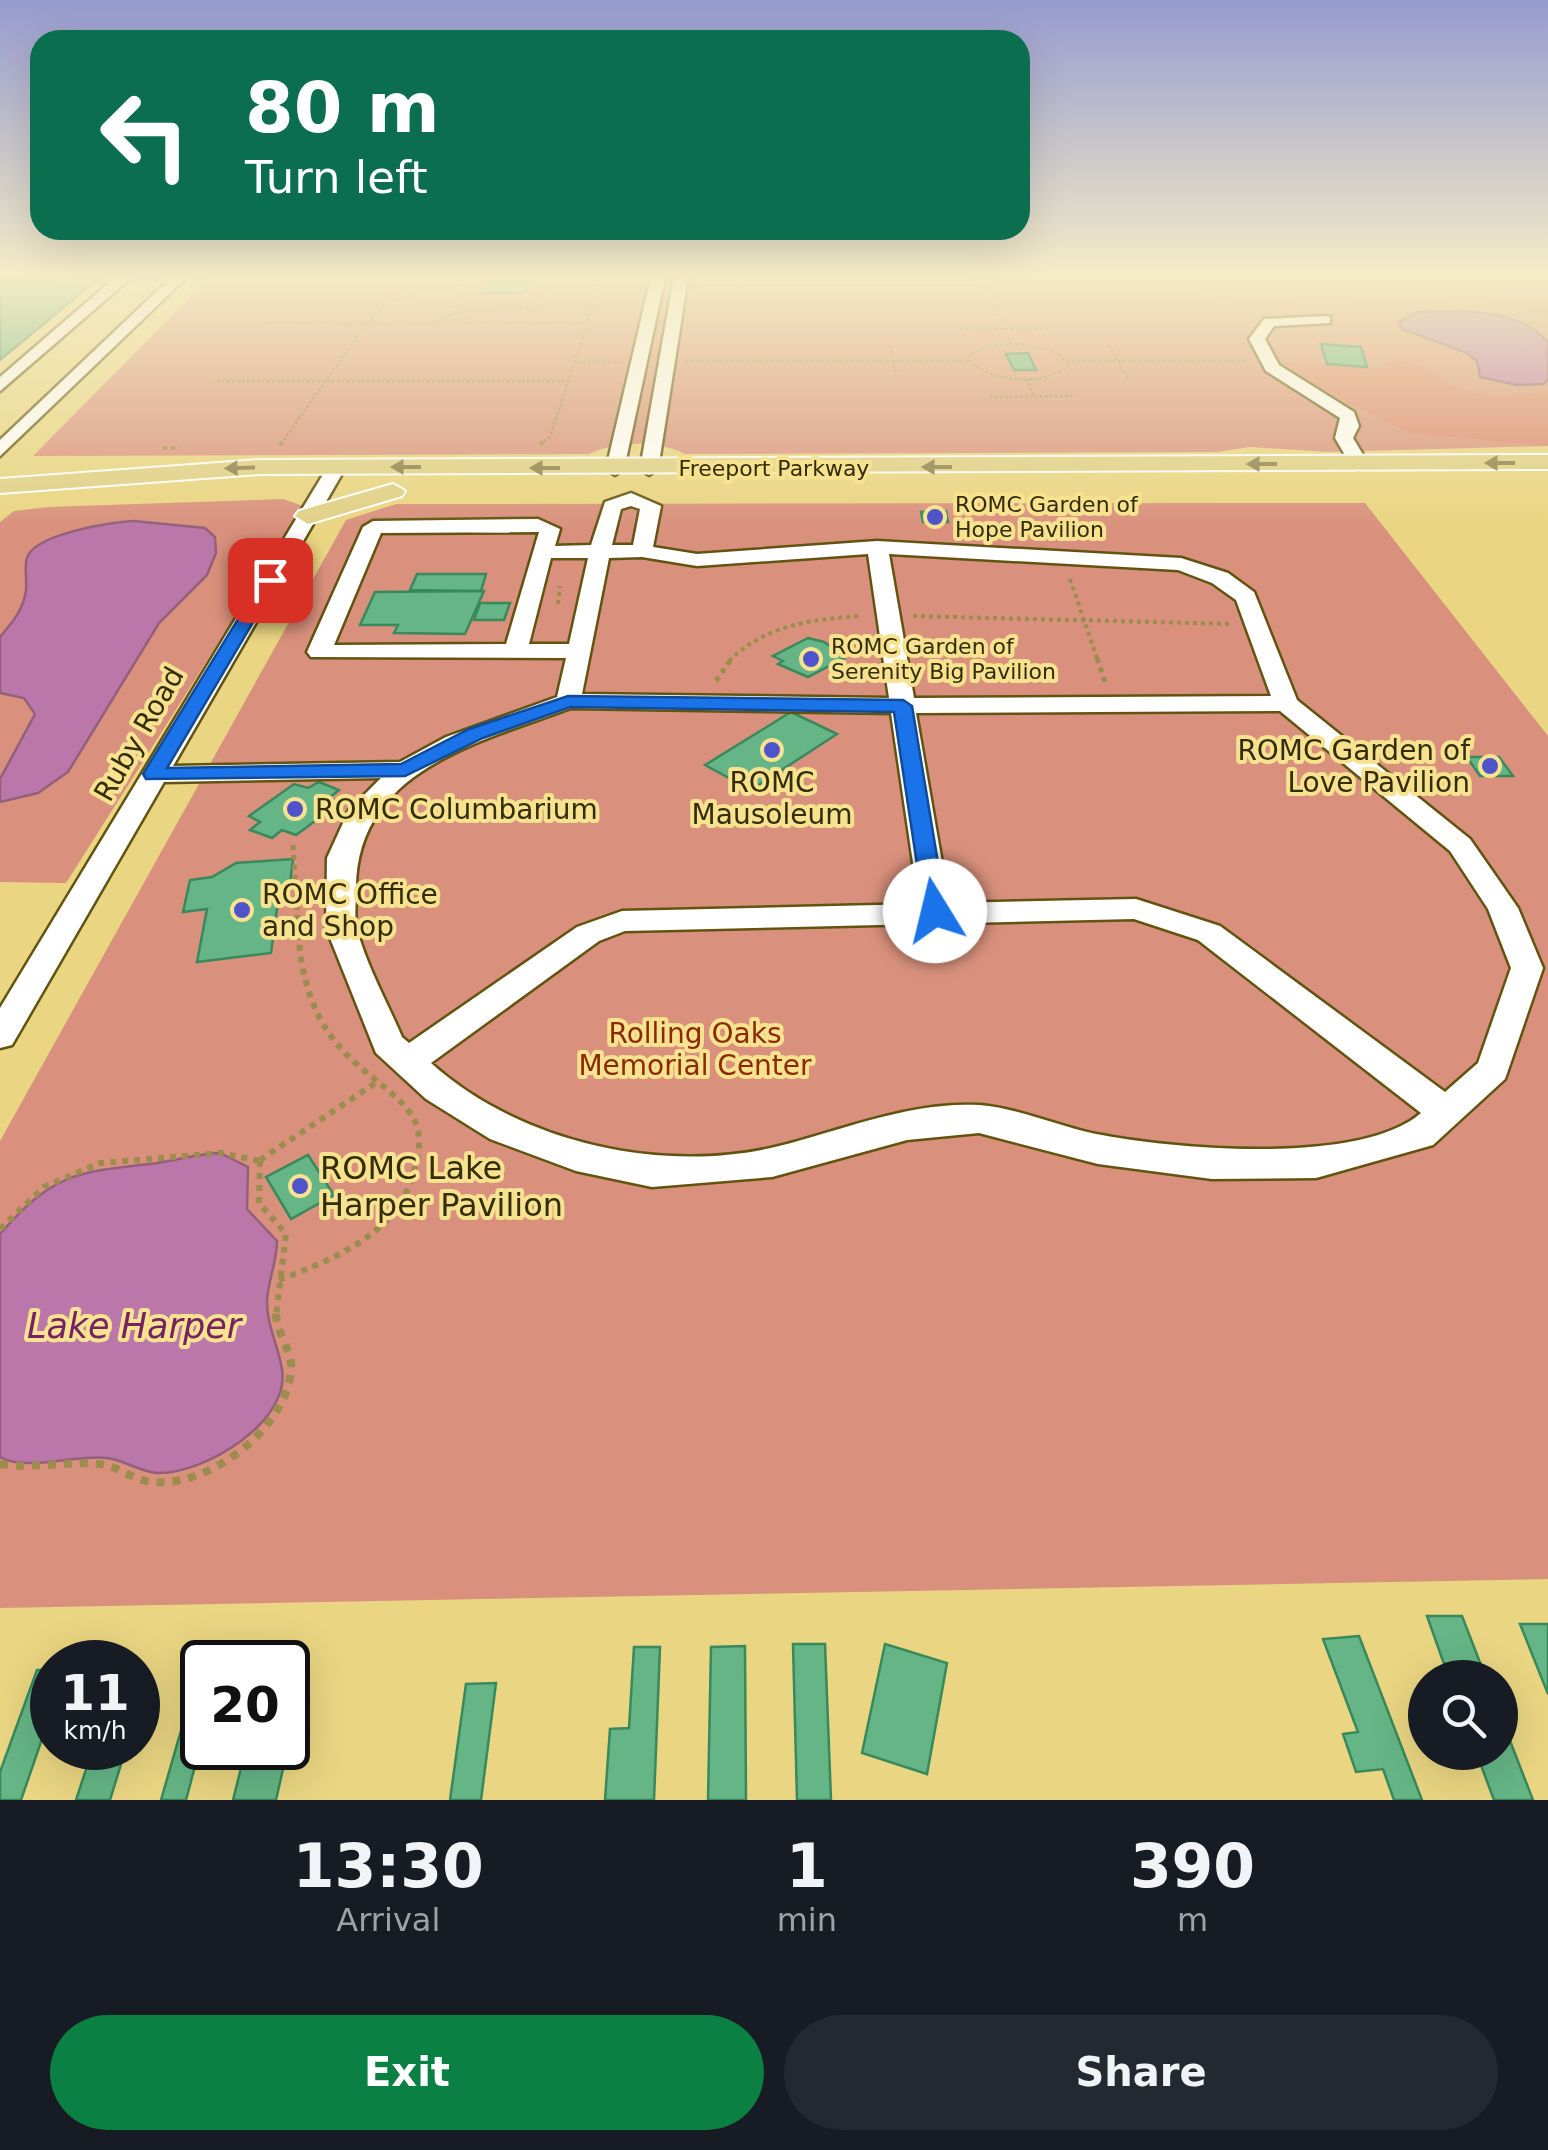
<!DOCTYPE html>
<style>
body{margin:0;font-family:"DejaVu Sans",sans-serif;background:#242831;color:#f1f3f6;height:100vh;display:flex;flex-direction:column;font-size:38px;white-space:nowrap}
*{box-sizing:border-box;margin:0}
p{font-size:32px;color:#9ea1a6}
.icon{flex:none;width:55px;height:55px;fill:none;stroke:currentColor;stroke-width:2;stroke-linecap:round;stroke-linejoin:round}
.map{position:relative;height:1800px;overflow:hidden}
.panel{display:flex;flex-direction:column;background:#171b24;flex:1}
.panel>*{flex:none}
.banner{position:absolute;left:30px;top:30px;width:1000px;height:210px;border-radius:30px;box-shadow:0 10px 40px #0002;background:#0b6e4f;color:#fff;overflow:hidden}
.tools{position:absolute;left:1408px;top:1660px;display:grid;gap:20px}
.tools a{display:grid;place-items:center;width:110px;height:110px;border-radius:50%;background:#171b24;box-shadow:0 10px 40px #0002;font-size:50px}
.speed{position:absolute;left:30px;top:1640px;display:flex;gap:20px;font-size:50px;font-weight:700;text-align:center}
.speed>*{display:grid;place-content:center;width:130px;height:130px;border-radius:50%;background:#171b24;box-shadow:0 10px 40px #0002;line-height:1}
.speed small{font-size:25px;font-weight:400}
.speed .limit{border:5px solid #111;border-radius:15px;background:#fff;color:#111}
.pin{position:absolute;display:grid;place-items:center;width:85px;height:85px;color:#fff;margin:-42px;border-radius:20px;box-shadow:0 5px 15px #0006}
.me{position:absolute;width:110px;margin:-55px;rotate:351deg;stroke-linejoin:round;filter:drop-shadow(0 0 8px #0008)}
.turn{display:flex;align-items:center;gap:35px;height:210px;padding:0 50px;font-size:45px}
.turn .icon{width:130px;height:130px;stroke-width:2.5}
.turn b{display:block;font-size:70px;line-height:85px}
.eta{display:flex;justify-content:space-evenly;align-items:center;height:170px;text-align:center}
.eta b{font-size:60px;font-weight:800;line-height:70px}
.primary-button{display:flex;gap:20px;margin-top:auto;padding:20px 50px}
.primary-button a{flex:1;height:115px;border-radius:60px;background:#0b8043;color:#fff;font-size:40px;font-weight:800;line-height:115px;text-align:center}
.primary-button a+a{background:#242831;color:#f1f3f6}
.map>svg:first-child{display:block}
.green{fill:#d9917d}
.forest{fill:#db866f}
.water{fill:#bb76aa;stroke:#93607a;stroke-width:2.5}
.building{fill:#65b586;stroke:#38895c;stroke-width:2.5}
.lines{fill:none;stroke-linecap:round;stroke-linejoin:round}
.minor-casing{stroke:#625410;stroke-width:5}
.major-casing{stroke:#fff;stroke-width:4}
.path-far4{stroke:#9c8d4e;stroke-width:2.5;stroke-dasharray:2.5 2.5;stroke-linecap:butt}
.path-far3{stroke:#9c8d4e;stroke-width:4;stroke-dasharray:4 4;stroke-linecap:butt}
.path-far2{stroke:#9c8d4e;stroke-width:5;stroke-dasharray:5 5;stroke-linecap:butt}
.path-far1{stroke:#9c8d4e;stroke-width:6;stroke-dasharray:6 6;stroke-linecap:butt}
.path{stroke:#9c8d4e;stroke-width:8;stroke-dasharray:8 8;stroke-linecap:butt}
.minor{fill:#fff;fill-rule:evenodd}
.major{fill:#e0d086;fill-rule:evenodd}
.oneway{fill:#8a7e48}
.route{fill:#1a73e8;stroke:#114b97;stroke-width:2.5}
.poi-dot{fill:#5054cb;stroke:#f6e28f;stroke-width:4}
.labels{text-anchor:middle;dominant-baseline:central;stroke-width:8;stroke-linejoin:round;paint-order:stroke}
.far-street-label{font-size:22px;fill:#352d09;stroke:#f6e28f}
.far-poi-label{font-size:22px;fill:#352d09;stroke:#f6e28f;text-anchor:start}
.street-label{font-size:28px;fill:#352d09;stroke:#f6e28f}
.poi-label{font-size:28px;fill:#352d09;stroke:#f6e28f;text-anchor:start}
.park-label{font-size:28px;fill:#8c2908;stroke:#f6e28f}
.near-poi-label{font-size:32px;fill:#352d09;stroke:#f6e28f;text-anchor:start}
.near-water-label{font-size:35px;font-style:italic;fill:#752265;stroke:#f6e28f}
</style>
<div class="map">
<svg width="1548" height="1800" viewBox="0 0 1548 1800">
<rect width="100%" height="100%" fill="#e9d582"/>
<g class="green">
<path d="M210,277H1548V446L1328,452L1250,447L1217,452L685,454C656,440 618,441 589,454L33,456Z"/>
<path d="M283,499L303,506L300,514L66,883L0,882V522L14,511L49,507Z"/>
<path d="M1365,503L1548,736V1579L0,1608V1141L346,520L396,504Z"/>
</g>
<g class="forest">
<path d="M1184,277H1548V316C1482,293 1410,293 1340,297C1277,301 1240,314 1181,283Z"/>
<path d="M1405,361C1428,365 1441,381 1461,389C1487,400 1521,395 1548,392V446L1410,433L1312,386L1286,368L1287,362L1380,368L1384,363Z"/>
</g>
<g class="water">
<path d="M1436,311C1475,311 1520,311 1548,342V380L1543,384L1517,385L1480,377L1477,361L1467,353L1402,329L1399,322L1418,312Z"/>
<path d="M134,521L205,528L215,537L216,553L207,575L159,623L68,772L38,793L0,802V779L35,714L24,698L0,693V637C12,623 24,609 26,590C27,580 24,567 27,558C34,534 111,522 134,521Z"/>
<path d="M220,1153L248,1167L247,1209L277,1241C277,1262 268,1280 267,1302C267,1326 278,1345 282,1369C291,1422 204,1474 158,1473C140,1472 124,1460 107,1458C75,1454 28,1472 0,1457V1234C52,1174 76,1172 150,1164C174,1161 196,1154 220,1153Z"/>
</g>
<g class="building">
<path d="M0,277H100L0,360Z"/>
<path d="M489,282H530L525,293L482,294Z"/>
<path d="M1321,344L1361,347L1367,367L1327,364Z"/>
<path d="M1028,353L1036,370H1014L1006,354Z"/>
<path d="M946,511L948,522H923L921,512Z"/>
<path d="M417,574H486L481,591L410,590Z"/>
<path d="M484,591L465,634L394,633L398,625H360L375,592Z"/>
<path d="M480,603H510L504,620H474Z"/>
<path d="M808,638L824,642L846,657L808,677L778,664L783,661L773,656Z"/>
<path d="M791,712L837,734L751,790L705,765Z"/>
<path d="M1467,757H1499L1513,776H1480Z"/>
<path d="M319,782L339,790L329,798L341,802L296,835L282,830L272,838L250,830L260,822L249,816L294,784L308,788Z"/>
<path d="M293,859L288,899L278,901L271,953L197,962L207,909L183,912L190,880L212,877L236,863Z"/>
<path d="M308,1155L334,1195L291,1219L266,1177Z"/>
<path d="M1427,1616H1462L1486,1678H1449Z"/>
<path d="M1520,1624H1548V1694Z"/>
<path d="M1359,1636L1422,1800H1394L1383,1769L1356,1772L1343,1734L1358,1732L1323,1639Z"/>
<path d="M793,1644H825L831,1800H797Z"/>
<path d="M885,1644L947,1663L927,1774L862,1753Z"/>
<path d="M745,1646L746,1800H708L711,1647Z"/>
<path d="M634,1647H660L654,1800H605L610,1729L629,1728Z"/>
<path d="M288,1663H307L276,1800H233L246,1748H288Z"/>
<path d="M37,1670H52V1710L21,1800H0V1772Z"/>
<path d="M496,1683L481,1800H450L466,1684Z"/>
<path d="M193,1689H202V1740L186,1800H161Z"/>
<path d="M1500,1715L1533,1800H1494L1476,1752H1500Z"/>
<path d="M93,1748H126L110,1800H76Z"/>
</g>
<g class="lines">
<g class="minor-casing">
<g id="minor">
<path d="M116,277H132L0,391V377Z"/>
<path d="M172,277H187L0,456V440Z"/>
<path d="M651,277H665L624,469L615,475L606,469Z"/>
<path d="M674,277H688L658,469L649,475L640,469Z"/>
<path d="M1325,316L1330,317V323L1274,326L1265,339L1279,365L1354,412L1359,426L1353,438L1368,463L1359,469L1352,467L1335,438L1340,418L1266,371L1249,339L1264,319Z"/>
<path d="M330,463L346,467L173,766L400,762L446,737L557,697L566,658L311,657L307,652L363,527L373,521L538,519L560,529L555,546L591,545L605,502L631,493L661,506L653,547L697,554L877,541L1181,558L1228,573L1254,592L1297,700L1470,839L1518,908L1543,968L1505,1079L1433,1145L1316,1178L1212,1179L1098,1164L979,1133L907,1140L772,1177L652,1187L576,1171L490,1139L426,1099L376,1053L326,928L327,858L349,810L381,778L164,782L12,1045L0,1048V1008ZM631,506L640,509L633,545H612L621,509ZM539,532L506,644L334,645L381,533ZM868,554L889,698L582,694L609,558L642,557L697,566ZM889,554L1178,570L1212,583L1236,600L1271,696L914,698ZM551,558H588L569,644H529ZM571,708L891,713L919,904L622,911L577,927L409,1043L402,1037C387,1002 367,966 357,930C354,919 356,904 356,892C354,771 477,743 571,708ZM1280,711L1450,851L1488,909L1511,968L1478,1063L1445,1092L1220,926L1136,899L949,903L916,713ZM1134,919L1198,940L1421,1113C1360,1166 1173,1149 1096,1134C1058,1126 1018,1108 979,1105C912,1101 842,1130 779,1146C663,1175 520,1143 431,1063L599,941L625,931Z"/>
</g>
</g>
<g class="major-casing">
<g id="major">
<path d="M1548,455V469L261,474L0,493V479L261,460Z"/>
<path d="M393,484L405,491L402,496L308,524L295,516L299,511Z"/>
</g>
</g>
<g class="path-far4">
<path d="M303,277H331"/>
<path d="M983,277L1011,343"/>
<path d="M1161,277H1171"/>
<path d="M456,282L469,277"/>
<path d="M699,286H986"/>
<path d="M403,295L416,277"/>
<path d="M451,315L488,308H536L541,306L538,299L560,285"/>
<path d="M436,321L455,313L458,301L448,292"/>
<path d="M269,323L366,324L389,301L460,286L438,277"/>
<path d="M960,329H1047"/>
<path d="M1016,344L1054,350L1069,365C1040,387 999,383 970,362V355L987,346Z"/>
<path d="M890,345L897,380"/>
<path d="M1109,345L1129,380"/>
<path d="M686,361H969"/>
<path d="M1068,361H1247"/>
<path d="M573,362H620"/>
<path d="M1027,379L1034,397"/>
<path d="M212,381H567"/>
<path d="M990,397L1073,396"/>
<path d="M281,444L366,324L584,323"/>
<path d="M540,444L550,437L602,277"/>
</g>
<g class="path-far3">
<path d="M540,444L544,442"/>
<path d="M280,445L282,442"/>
<path d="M163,448H180"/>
<path d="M1070,579L1098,661"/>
<path d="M558,604L560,586"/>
<path d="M913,616L1232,624"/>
<path d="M729,661C765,625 813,619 862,616"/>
</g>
<g class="path-far2">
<path d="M1097,658L1105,682"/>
<path d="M716,681L732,658"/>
<path d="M293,845L299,944"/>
</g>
<g class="path-far1">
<path d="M260,1160L380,1080"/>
<path d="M260,1161L259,1203L286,1234L276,1316"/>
<path d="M0,1229L44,1187L100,1163L220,1153L260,1161"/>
<path d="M279,1280C336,1258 399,1234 415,1168C420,1151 422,1131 412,1116C401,1099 383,1086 367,1073C322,1037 305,999 299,942"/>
</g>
<path class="path" d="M0,1464C34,1469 67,1461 100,1464C118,1466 133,1480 151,1482C209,1488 284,1430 291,1372C294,1352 276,1334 276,1313"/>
<use href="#minor" class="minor"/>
<use href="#major" class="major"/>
</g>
<defs><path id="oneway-solid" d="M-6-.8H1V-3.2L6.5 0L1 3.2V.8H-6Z" transform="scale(2.5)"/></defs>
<g class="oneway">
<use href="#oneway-solid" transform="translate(1500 463) rotate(180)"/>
<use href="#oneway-solid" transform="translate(1262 464) rotate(180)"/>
<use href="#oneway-solid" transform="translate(406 467) rotate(-180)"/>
<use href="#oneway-solid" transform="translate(937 467) rotate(180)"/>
<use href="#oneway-solid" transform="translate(240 468) rotate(178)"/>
<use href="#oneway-solid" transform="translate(545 468) rotate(-180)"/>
</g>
<linearGradient id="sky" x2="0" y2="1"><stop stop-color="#969bcf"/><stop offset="0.52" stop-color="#f5ecc7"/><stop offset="1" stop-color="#f5ecc7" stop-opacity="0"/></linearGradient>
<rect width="1548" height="529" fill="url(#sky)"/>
<path class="route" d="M270,575L278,580L167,768L401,764L469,729L568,696L903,700L912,706L946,911L935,919L924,911L894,712L570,707L483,738L405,776L146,779L143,774L262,580Z"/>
<g class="poi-dot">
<circle cx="935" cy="517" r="10"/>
<circle cx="811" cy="659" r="10"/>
<circle cx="772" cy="750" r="10"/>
<circle cx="1490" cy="766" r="10"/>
<circle cx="295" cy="809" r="10"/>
<circle cx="242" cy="910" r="10"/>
<circle cx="300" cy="1186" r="10"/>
</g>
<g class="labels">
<g class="far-street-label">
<text x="774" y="468">Freeport Parkway</text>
</g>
<g class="far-poi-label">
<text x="955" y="504">ROMC Garden of<tspan x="955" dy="25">Hope Pavilion</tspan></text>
<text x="831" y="646">ROMC Garden of<tspan x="831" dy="25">Serenity Big Pavilion</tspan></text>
</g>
<g class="street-label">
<text transform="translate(139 734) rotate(-60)">Ruby Road</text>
</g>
<g class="poi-label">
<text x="1470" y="750" text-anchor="end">ROMC Garden of<tspan x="1470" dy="32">Love Pavilion</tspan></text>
<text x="772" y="782" text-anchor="middle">ROMC<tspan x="772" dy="32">Mausoleum</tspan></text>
<text x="315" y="809">ROMC Columbarium</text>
<text x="262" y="894">ROMC Office<tspan x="262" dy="32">and Shop</tspan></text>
</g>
<g class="park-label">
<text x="695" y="1033">Rolling Oaks<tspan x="695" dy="32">Memorial Center</tspan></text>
</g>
<g class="near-poi-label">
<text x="320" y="1168">ROMC Lake<tspan x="320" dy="37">Harper Pavilion</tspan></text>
</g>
<g class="near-water-label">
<text x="134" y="1326">Lake Harper</text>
</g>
</g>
</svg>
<div class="tools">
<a><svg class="icon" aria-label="search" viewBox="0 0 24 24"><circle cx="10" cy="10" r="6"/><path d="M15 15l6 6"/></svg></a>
</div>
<div class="speed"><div>11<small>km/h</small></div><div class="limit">20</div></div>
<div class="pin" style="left:270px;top:580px;background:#d93025"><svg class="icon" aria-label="arrive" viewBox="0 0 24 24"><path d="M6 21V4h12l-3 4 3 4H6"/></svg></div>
<svg class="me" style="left:935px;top:911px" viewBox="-20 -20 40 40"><circle r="19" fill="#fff"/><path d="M0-13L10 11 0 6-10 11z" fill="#1a73e8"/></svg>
<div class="banner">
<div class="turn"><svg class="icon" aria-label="left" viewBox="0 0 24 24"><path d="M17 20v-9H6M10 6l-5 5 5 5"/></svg><div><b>80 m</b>Turn left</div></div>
</div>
</div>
<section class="panel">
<div class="eta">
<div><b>13:30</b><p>Arrival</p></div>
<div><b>1</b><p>min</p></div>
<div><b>390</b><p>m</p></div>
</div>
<div class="primary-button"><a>Exit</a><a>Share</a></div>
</section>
